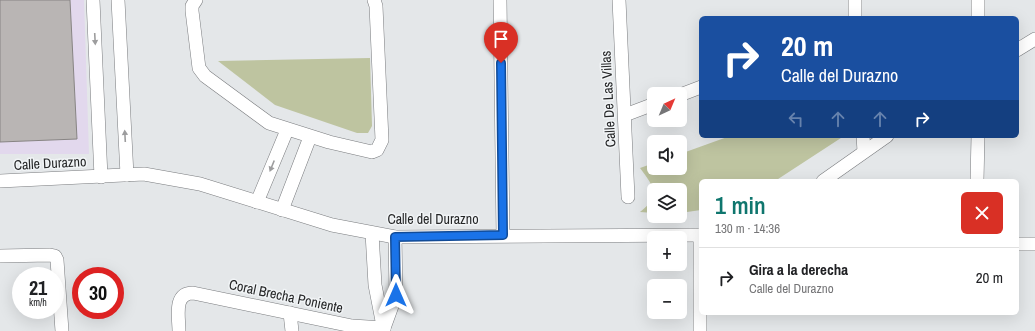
<!DOCTYPE html>
<html lang="es">
<meta charset="utf-8">
<style>
body{margin:0;font-family:"Archivo Narrow",sans-serif;background:#f6f6f6;color:#202124;height:100vh;display:flex;flex-direction:column;font-size:15px;white-space:nowrap}
*{box-sizing:border-box;margin:0}
p{font-size:13px;color:#757577}
.icon{flex:none;width:22px;height:22px;fill:none;stroke:currentColor;stroke-width:2;stroke-linecap:round;stroke-linejoin:round}
.map{position:relative;flex:1;overflow:hidden}
.drawer{position:absolute;left:699px;top:179px;width:320px;height:136px;display:flex;flex-direction:column;background:#fff;border-radius:6px;box-shadow:0 4px 16px #0002}
.drawer>*{flex:none}
.banner{position:absolute;left:699px;top:16px;width:320px;height:122px;border-radius:6px;box-shadow:0 4px 16px #0002;background:#1a4fa0;color:#fff;overflow:hidden}
.needle{width:26px;rotate:44deg}
.tools{position:absolute;left:647px;top:87px;display:grid;gap:8px}
.tools a{display:grid;place-items:center;width:40px;height:40px;border-radius:6px;background:#fff;box-shadow:0 4px 16px #0002;font-size:20px}
.speed{position:absolute;left:12px;top:267px;display:flex;gap:8px;font-size:20px;font-weight:700;text-align:center}
.speed>*{display:grid;place-content:center;width:52px;height:52px;border-radius:50%;background:#fff;box-shadow:0 4px 16px #0002;line-height:1}
.speed small{font-size:10px;font-weight:400}
.speed .limit{border:6px solid #d22;background:#fff;color:#111}
.pin{position:absolute;display:grid;place-items:center;width:34px;height:34px;color:#fff;margin:-41px -17px;border-radius:50% 50% 50% 0;rotate:-45deg;box-shadow:0 0 4px #0007}
.pin .icon{rotate:45deg}
.me{position:absolute;width:44px;margin:-22px;rotate:0deg;stroke-linejoin:round;filter:drop-shadow(0 0 3px #0008)}
.turn{display:flex;align-items:center;gap:14px;height:84px;padding:0 16px;font-size:18px}
.turn .icon{width:52px;height:52px;stroke-width:2.5}
.turn b{display:block;font-size:28px;line-height:34px}
.lanes{display:flex;align-items:center;height:38px;padding:0 16px;background:#0003;justify-content:center;gap:20px;direction:ltr}
.lanes .off{opacity:.35}
.round{display:grid;place-items:center;flex:none;width:42px;height:42px;border-radius:6px;background:#f6f6f6}
.headline{display:flex;align-items:center;justify-content:space-between;height:68px;padding:0 16px}
h1{font-size:24px;font-weight:600;line-height:30px;color:#0f766e}
ul{padding:0;list-style:none}
li{display:flex;align-items:center;gap:12px;height:60px;padding:0 16px;border-top:1px solid #e0e0e0}
li div{flex:1}
li b{display:block;font-size:15px}
li em{font-style:normal}
.map>svg:first-child{display:block}
.commercial{fill:#e2d8ed}
.green{fill:#bec4a0}
.building{fill:#b9b5b4;stroke:#878483}
.lines{fill:none;stroke-linecap:round;stroke-linejoin:round}
.street-casing{stroke:#7a7c7f;stroke-width:14}
.street{stroke:#fff;stroke-width:13}
.oneway{fill:#9d9d9e}
.route-casing{stroke:#114b97;stroke-width:10}
.route{stroke:#1a73e8;stroke-width:7}
.labels{text-anchor:middle;dominant-baseline:central;stroke-width:3;stroke-linejoin:round;paint-order:stroke}
.street-label{font-size:14px;fill:#252627;stroke:#f1f4f6}
</style>
<div class="map">
<svg width="1035" height="331" viewBox="0 0 1035 331">
<rect width="100%" height="100%" fill="#e4e7e9"/>
<path class="commercial" d="M0,0H84L89,154H0Z"/>
<g class="green">
<path d="M370,58L372,126L368,133H357L275,105L218,61Z"/>
<path d="M730,136H844L775,181H701V210L680,213V190H654V213L640,212C661,195 654,187 640,168L654,163V168H680V154Z"/>
</g>
<path class="building" d="M0,0H70L77,139L0,142Z"/>
<g class="lines">
<g class="street-casing">
<g id="street">
<path d="M93,0L101,177"/>
<path d="M118,0L127,175"/>
<path d="M196,0L192,6V11L199,68L205,76L269,123L329,142L372,152L377,150L382,140L376,6L374,0"/>
<path d="M500,0L503,235"/>
<path d="M619,0L628,197"/>
<path d="M855,0V18"/>
<path d="M978,0V18"/>
<path d="M1017,50L1035,39"/>
<path d="M680,95L701,87"/>
<path d="M625,115L654,104"/>
<path d="M863,136L864,151"/>
<path d="M0,181L144,174L200,184L332,225L395,237L701,235"/>
<path d="M823,181L887,136"/>
<path d="M977,181L978,136"/>
<path d="M257,202L287,130"/>
<path d="M282,210L310,137"/>
<path d="M372,233L375,285L384,331"/>
<path d="M1017,244H1035"/>
<path d="M0,256L50,255L55,256L57,260L62,331"/>
<path d="M290,313L292,331"/>
<path d="M384,328L396,295L395,237"/>
<path d="M179,331C179,317 173,293 193,293L352,326L384,328"/>
<path d="M700,331V235"/>
</g>
</g>
<use href="#street" class="street"/>
</g>
<defs><path id="oneway-solid" d="M-6-.8H1V-3.2L6.5 0L1 3.2V.8H-6Z"/></defs>
<g class="oneway">
<use href="#oneway-solid" transform="translate(95 39) rotate(87)"/>
<use href="#oneway-solid" transform="translate(125 136) rotate(-93)"/>
<use href="#oneway-solid" transform="translate(272 166) rotate(112)"/>
</g>
<g class="lines">
<g class="route-casing">
<path id="route" d="M396,295L395,237L503,235L501,63"/>
</g>
<use href="#route" class="route"/>
</g>
<g class="labels">
<g class="street-label">
<text transform="translate(608 99) rotate(-93)">Calle De Las Villas</text>
<text transform="translate(50 163) rotate(-3)">Calle Durazno</text>
<text x="433" y="219">Calle del Durazno</text>
<text transform="translate(286 296) rotate(12)">Coral Brecha Poniente</text>
</g>
</g>
</svg>
<div class="tools">
<a><svg class="needle" viewBox="-14 -14 28 28"><path d="M0-13l5 13h-10z" fill="#e53935"/><path d="M0 13l5-13h-10z" fill="#757577"/></svg></a>
<a><svg class="icon" aria-label="sound" viewBox="0 0 24 24"><path d="M4 9h4l5-4v14l-5-4H4zM17 9q2 3 0 6"/></svg></a>
<a><svg class="icon" aria-label="layers" viewBox="0 0 24 24"><path d="M12 4l9 5-9 5-9-5zM3 14l9 5 9-5"/></svg></a>
<a>+</a>
<a>−</a>
</div>
<div class="speed"><div>21<small>km/h</small></div><div class="limit">30</div></div>
<div class="pin" style="left:501px;top:63px;background:#d93025"><svg class="icon" aria-label="arrive" viewBox="0 0 24 24"><path d="M6 21V4h12l-3 4 3 4H6"/></svg></div>
<svg class="me" style="left:396px;top:295px" viewBox="-20 -20 40 40"><path d="M0-17L14 15 0 8-14 15z" fill="#1a73e8" stroke="#fff" stroke-width="4"/></svg>
<div class="banner">
<div class="turn"><svg class="icon" aria-label="right" viewBox="0 0 24 24"><path d="M7 20v-9h11M14 6l5 5-5 5"/></svg><div><b>20 m</b>Calle del Durazno</div></div>
<div class="lanes"><svg class="icon off" aria-label="left" viewBox="0 0 24 24"><path d="M17 20v-9H6M10 6l-5 5 5 5"/></svg><svg class="icon off" aria-label="ahead" viewBox="0 0 24 24"><path d="M12 20V5M6 11l6-6 6 6"/></svg><svg class="icon off" aria-label="ahead" viewBox="0 0 24 24"><path d="M12 20V5M6 11l6-6 6 6"/></svg><svg class="icon" aria-label="right" viewBox="0 0 24 24"><path d="M7 20v-9h11M14 6l5 5-5 5"/></svg></div>
</div>
<section class="drawer">
<div class="headline"><div><h1>1 min</h1><p>130 m · 14:36</p></div><a class="round" style="background:#d93025;color:#fff"><svg class="icon" aria-label="close" viewBox="0 0 24 24"><path d="M6 6l12 12M18 6L6 18"/></svg></a></div>
<ul>
<li><svg class="icon" aria-label="right" viewBox="0 0 24 24"><path d="M7 20v-9h11M14 6l5 5-5 5"/></svg><div><b>Gira a la derecha</b><p>Calle del Durazno</p></div><em>20 m</em></li>
</ul>
</section>
</div>
